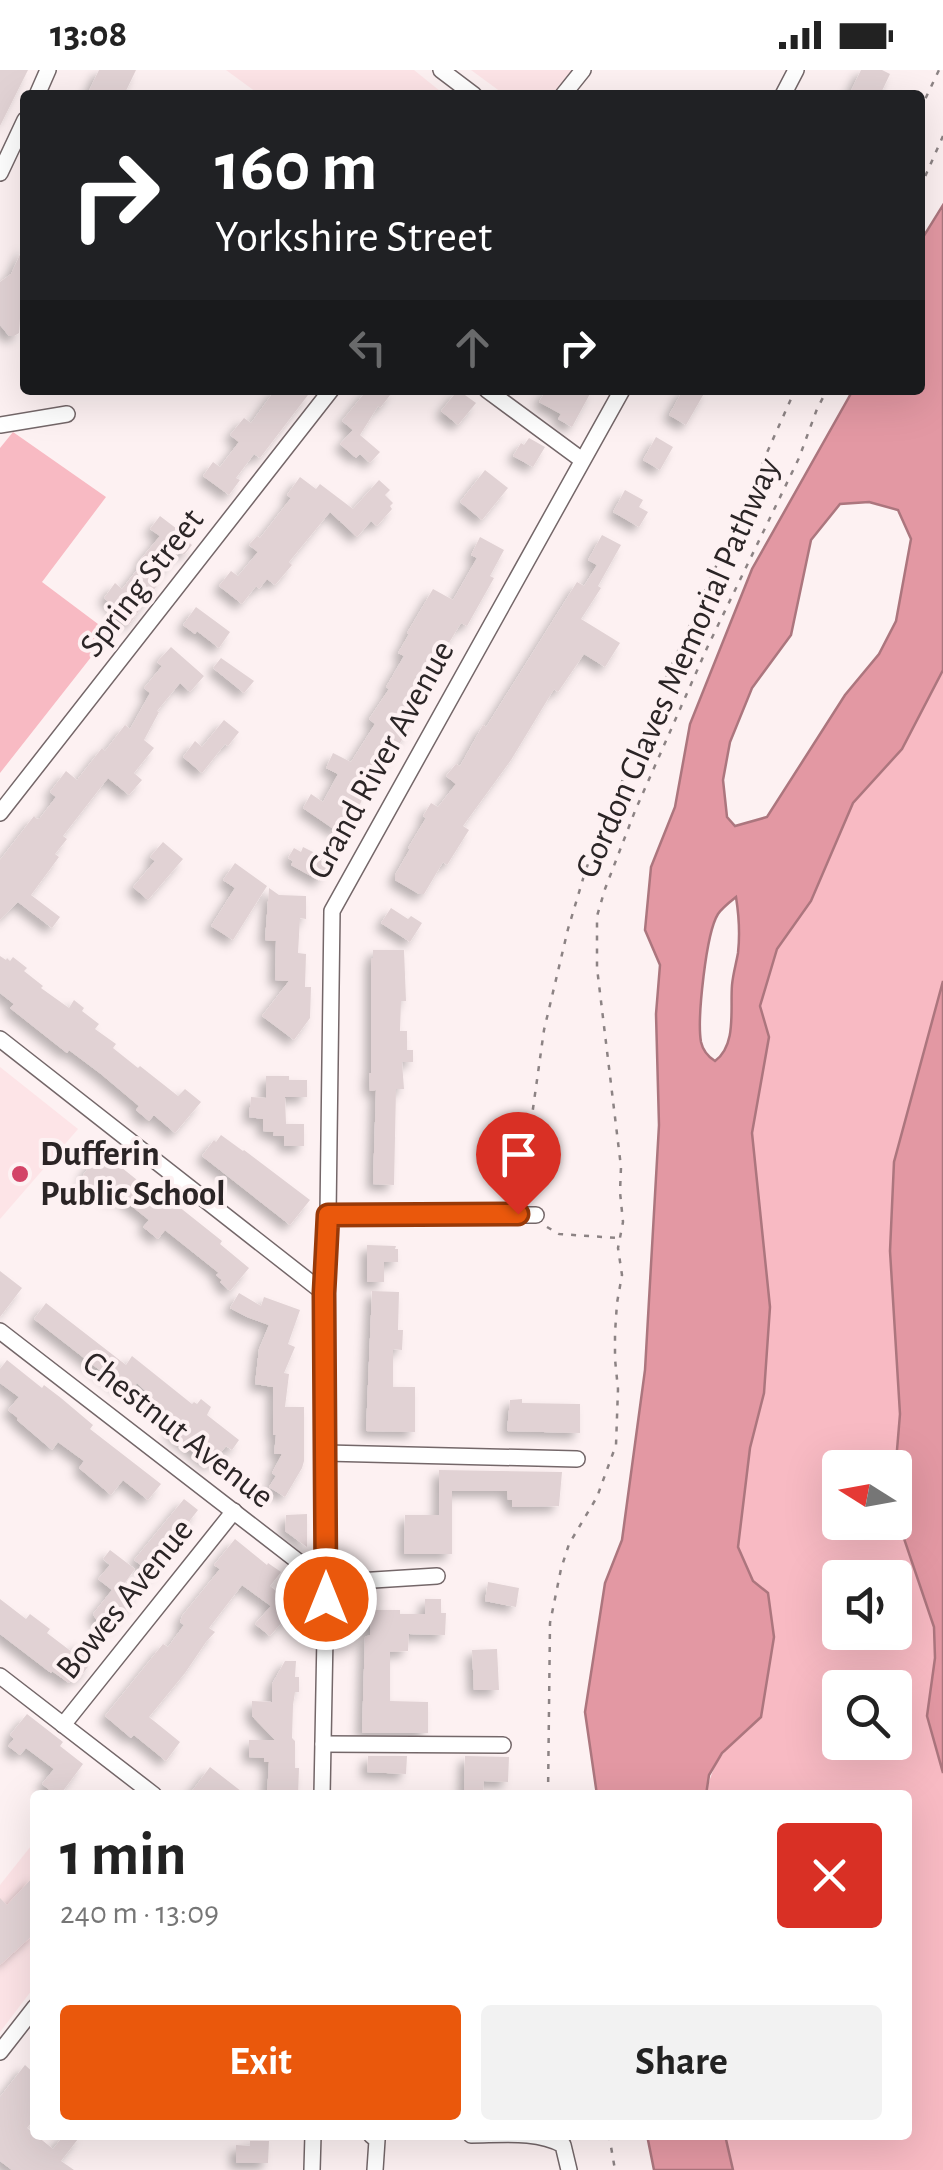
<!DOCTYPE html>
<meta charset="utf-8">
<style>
body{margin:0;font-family:"Alegreya Sans",sans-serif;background:#f2f2f2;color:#222;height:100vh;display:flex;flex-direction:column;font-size:38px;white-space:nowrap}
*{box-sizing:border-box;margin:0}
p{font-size:32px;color:#767676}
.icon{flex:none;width:55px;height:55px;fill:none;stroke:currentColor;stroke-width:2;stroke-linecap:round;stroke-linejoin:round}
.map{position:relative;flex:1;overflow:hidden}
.sheet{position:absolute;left:30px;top:1720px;width:882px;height:350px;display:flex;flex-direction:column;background:#fff;border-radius:10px;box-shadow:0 10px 40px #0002}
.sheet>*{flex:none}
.banner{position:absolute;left:20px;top:20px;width:905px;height:305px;border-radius:10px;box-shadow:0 10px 40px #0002;background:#202124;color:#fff;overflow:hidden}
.needle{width:65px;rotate:281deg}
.fabs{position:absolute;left:822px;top:1380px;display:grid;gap:20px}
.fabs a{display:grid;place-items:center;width:90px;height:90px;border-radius:10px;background:#fff;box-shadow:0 10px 40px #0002;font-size:50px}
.pin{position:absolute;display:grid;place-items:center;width:85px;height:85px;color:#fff;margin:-102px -42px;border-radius:50% 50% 50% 0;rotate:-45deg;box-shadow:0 0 10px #0007}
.pin .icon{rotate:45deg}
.me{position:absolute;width:110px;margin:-55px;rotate:0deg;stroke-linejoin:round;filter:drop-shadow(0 0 8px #0008)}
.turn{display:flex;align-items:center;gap:35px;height:210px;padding:0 30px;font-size:45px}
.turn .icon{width:130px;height:130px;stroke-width:2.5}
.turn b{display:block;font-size:70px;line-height:85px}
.lanes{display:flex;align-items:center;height:95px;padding:0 30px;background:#0003;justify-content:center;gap:50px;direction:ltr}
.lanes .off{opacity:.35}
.round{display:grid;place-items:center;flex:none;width:105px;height:105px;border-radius:10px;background:#f2f2f2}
.summary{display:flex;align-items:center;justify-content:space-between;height:170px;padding:0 30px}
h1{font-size:60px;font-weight:700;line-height:75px}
.cta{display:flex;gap:20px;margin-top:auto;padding:20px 30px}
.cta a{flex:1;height:115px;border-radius:10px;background:#ea580c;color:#fff;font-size:40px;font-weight:700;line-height:115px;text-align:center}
.cta a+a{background:#f2f2f2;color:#222}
.status{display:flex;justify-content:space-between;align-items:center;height:70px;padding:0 50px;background:#fff;direction:ltr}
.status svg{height:28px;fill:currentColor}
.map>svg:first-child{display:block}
.built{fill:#fde4e7}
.green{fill:#f8bac3;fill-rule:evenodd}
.water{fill:#e398a3;stroke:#ac767e;stroke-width:2.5;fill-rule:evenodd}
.building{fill:#e1d2d4;filter:url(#shadow)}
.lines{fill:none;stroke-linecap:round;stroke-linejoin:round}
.minor-casing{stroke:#746769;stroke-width:18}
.path{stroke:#8c8384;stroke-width:2.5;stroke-dasharray:5 8;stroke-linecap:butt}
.minor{stroke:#fff;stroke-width:15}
.route-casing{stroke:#983908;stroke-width:25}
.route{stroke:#ea580c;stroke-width:18}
.poi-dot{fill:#d34467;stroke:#fdf1f2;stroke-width:4}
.labels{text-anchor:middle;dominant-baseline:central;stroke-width:8;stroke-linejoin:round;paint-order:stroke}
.street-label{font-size:35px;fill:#2b2526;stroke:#fdf1f2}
.poi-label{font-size:35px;font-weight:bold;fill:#2b2526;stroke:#fdf1f2;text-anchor:start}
</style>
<div class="status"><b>13:08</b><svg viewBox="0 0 49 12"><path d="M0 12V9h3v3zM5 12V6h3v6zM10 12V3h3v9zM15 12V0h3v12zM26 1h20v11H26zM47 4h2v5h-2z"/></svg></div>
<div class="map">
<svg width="943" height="2100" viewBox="0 0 943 2100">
<defs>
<filter id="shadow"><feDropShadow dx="-6" dy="6" stdDeviation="5" flood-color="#0004"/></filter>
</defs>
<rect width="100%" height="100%" fill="#fdf1f2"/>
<g class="built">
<path d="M226,0H414L445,25H260Z"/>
<path d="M471,0H577L558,25H505Z"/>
<path d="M0,997L78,1059L0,1149Z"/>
<path d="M35,1771V1916L0,1962V1815Z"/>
</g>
<g class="green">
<path d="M13,362L106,427L42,512L110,563L0,703V378Z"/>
<path d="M943,600V911L894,1092L890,1181L900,1344L895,1404V1398H840V1452H895V1442L934,1557L935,1588L927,1646L943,1703V2100H733L725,2065H908V1725H706C713,1686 733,1672 761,1647L768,1523L753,1511L738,1477L750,1378L764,1323L770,1237L752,1063L769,967L760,936L777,879L811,831L853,733L902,679ZM840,1508H895V1562H840ZM840,1618H895V1672H840Z"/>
</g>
<g class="water">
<path d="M943,135V600L902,679L853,733L811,831L777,879L760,936L769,967L752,1063L770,1237L764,1323L750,1378L738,1477L753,1511L768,1523L774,1567L761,1647L722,1683L709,1705L706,1725H597L585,1642L605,1513L622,1470L645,1300L659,1055L656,944L660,895L645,860L651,797L675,737L690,654L752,499L853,320H920V172ZM869,432L898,440L911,469L896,551L879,584L845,625L767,747L735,756L727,747L723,710L730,672L752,618L791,565L811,470L840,434ZM736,827C739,846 740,865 738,883C736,894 733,904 732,915C730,939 737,975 715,991C707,986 703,981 701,972C697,949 706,863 718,844C722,838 731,831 736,827Z"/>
<path d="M943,911V1703L927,1646L935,1588L934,1557L895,1442V1404L900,1344L890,1181L894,1092Z"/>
<path d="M647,2065H725L733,2100H654Z"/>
</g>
<g class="building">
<path d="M0,0H28L0,56Z"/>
<path d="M99,0H136L124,25H87Z"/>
<path d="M861,0H882L890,4L880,25H849Z"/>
<path d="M25,174V244L20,248L19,263L14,266H9L0,255V212L11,204Z"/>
<path d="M275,320H300L308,325L260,388L254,384L236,408L240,410L229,425L203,406L213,392L220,397L239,372L230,365L244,348L251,353Z"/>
<path d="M367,320H394L380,338L378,336L360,365L380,382L370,393L360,384L356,388L340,374L353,360L342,351Z"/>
<path d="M458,320L476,333L458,355L441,341Z"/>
<path d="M546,320H592L572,357L558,349L561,344L539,332Z"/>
<path d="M683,320H706L686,355L669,345Z"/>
<path d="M656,367L673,377L660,400L643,390Z"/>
<path d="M529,368L545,377L533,397L513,386L521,373L524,375Z"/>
<path d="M485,400L508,418L482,450L460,432Z"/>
<path d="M300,407L316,419L320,414L353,439L379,410L390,420L385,425L393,433L390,436L392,439L377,456L371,451L357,467L330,442L289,492L292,495L275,515L267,509L259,519L256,516L242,534L219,516L231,501L238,506L258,482L249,475L257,466L260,468L291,428L287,425Z"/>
<path d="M625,420L643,430L639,437L648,442L639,457L613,442Z"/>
<path d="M160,446L177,459L175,461L192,475L184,485L180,481L155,513L158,514L129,555L114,543L117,539L104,528L115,513L122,519L143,492L140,490L160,466L150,459Z"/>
<path d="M602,465L621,475L598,516L601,518L581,549L620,573L605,597L584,584L558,622L554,619L511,690L463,756L469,760L447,795L443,792L424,824H419L395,810V805L410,779L408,778L426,748L423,746L431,733L438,737L456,714L446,706L456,694L460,696L483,655L486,657L577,512L584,516L597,495L588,490Z"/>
<path d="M480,467L504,480L490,506L494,508L467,556L461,553L428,607L427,606L402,649L411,655L395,681L387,695L378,689L359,728L362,730L356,742L350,739L338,762L303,738L311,724L323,732L338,704L326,698L333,683L351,692L375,654L369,649L389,619L386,617L404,586L398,583L409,564L407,563L433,519L453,530L477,488L471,485Z"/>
<path d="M196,537L230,562L219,578L197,561L195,564L183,555Z"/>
<path d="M171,577L204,606L190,622L180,613L157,641L159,642L144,670L154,678L134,703L142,710L129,725L108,708L63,766L67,769L55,784L59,787L31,825L60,847L52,858L18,832L0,850V790L34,746L37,749L40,748L56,727L50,722L66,701L77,710L102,678L105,681L125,655L130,659L150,623L144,618L162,596L157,592Z"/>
<path d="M221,588L254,611L244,623L213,598Z"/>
<path d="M224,650L239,662L228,676L225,674L202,703L183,687L195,671L202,677Z"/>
<path d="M163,772L183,789L148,830L133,817L155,791L150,787Z"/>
<path d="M303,777L323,787L321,791L329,795L320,811L291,795L293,791L288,788L294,778L301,782Z"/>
<path d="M235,793L267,816L233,870L211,856L235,818L223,810Z"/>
<path d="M269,818L279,825L306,826V849L300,848L298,883L306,884L305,917H311L310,948L294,970L262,946L289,911L275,910L276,871L265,870Z"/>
<path d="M391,838L408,849L411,846L422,853L410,872L381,853Z"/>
<path d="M373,880H404L406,931H401L400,961H407V980H413V992H402L404,1019H396L394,1115L373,1114L376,1020L370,1021L369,1003H371V888H373Z"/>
<path d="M0,886L6,890L7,888L10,891L13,887L27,898L24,901L43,916L41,918L69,938L74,930L84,938L82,941L99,954L95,959L116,974L113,978L138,998L140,996L178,1026L185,1019L201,1032L175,1063L155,1046H153L149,1051L136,1040L139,1036L101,1004L69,980L67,983L10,938L14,934L0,923Z"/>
<path d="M266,1006H289V1010H307V1027H285L286,1054H304V1076H284V1066H273L274,1062L263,1061V1049L249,1047L251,1027L266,1028Z"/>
<path d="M221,1065L243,1081L244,1080L310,1130L290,1155L202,1086L214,1070L216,1072Z"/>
<path d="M101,1081L147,1118L150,1114L178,1136L222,1171L220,1174L249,1198L230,1221L220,1212L222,1210L216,1205L219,1203L165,1160L158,1169L143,1157L149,1150L118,1125L114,1130L98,1117L93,1123L82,1114L87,1108L83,1105Z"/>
<path d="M367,1175L396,1176L395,1179H398V1192H384V1212H367Z"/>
<path d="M0,1201L22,1218L0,1247Z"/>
<path d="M372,1221L399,1222L398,1260H403L402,1280L393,1279V1317H415V1362L366,1361Z"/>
<path d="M239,1223L261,1236L264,1227L300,1240L288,1274L295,1277L284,1303L289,1304L285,1337H304V1391L302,1398L285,1427L269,1417L276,1406L272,1403L282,1384H274L276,1365H273V1317L255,1314L259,1279L269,1255L247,1247L230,1238Z"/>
<path d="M46,1233L126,1295L132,1286L192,1334L194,1332L197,1334L201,1329L211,1337L207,1345L239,1370L232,1380L226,1376L211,1395L205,1391L170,1362L176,1353L152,1332L155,1330L137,1313L129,1323L34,1249Z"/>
<path d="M7,1290L42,1318L44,1315L61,1328L93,1355L90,1359L161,1414L148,1430L123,1410L111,1425L79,1398L84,1391L58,1372L52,1380L17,1350L18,1348L8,1340L19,1327L0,1313V1299Z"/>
<path d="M522,1329V1333L580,1334V1363L507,1361L510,1330Z"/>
<path d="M439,1400L562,1402L559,1436L512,1437V1430H508L507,1421H452V1484H404L405,1445H439Z"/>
<path d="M184,1429L198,1440L184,1458L187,1461L154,1505L134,1490Z"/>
<path d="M307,1444V1477L285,1461L286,1445Z"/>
<path d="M235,1469L267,1495L268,1493L281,1502L270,1516L295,1537L270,1566L255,1554L271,1536L242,1515L209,1558L215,1562L206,1572L185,1603L149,1647L180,1672L166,1691L134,1665L131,1668L105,1646L163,1574L168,1577L184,1555L180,1552L182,1546L220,1499L214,1495Z"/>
<path d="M110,1480L135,1499L124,1514L138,1525L113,1558L104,1551L100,1556L93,1544L112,1520L98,1509L110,1495L103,1489Z"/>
<path d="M488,1512L519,1518L516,1537L485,1531Z"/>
<path d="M0,1529L26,1549L30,1544L50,1559L47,1563L72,1582L80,1572L93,1581L86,1591L90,1594L79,1609L74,1606L69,1613L52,1601L51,1603L0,1564Z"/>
<path d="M425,1529H441V1543H446L445,1565L409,1564L408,1581L390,1582V1631L428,1632V1663H362L365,1567L370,1565V1540H400V1544H425Z"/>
<path d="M497,1579L499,1620H474L472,1580Z"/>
<path d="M285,1591H296L295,1607H299V1622H295L293,1635L292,1668L295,1671V1698H299L298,1725H267L269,1692H264V1688L249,1687V1670H275L252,1646V1631L272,1632V1614Z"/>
<path d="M27,1644L63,1672L60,1676L83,1694L60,1725H56L42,1714L54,1699L26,1678L20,1685L8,1676L14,1669L10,1665Z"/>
<path d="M368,1686H407L406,1704L367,1702Z"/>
<path d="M465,1686L509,1687L508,1712L484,1711L483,1725H464Z"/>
<path d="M210,1697L246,1725H189Z"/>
<path d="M35,1805V1863L0,1895V1828L7,1835Z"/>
<path d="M25,1995L35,2004V2048L27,2058L53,2079L64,2065H81L61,2091L74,2100H12L0,2091V2027Z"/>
<path d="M250,2071H269L268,2093H236V2075L250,2076Z"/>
</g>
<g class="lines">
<g class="minor-casing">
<g id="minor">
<path d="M441,0L474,25"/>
<path d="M37,25L48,0"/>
<path d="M563,25L583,0"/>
<path d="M783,25L796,0"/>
<path d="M0,103L25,50"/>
<path d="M487,320L582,390"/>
<path d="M0,355L67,344"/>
<path d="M0,743L331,320"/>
<path d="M0,969L324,1223"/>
<path d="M328,1145H536"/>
<path d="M0,1261L326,1513L437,1506"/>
<path d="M326,1383L577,1389"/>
<path d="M0,1606L154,1725"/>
<path d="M63,1655L234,1441"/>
<path d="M323,1674L503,1675"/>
<path d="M322,1725L326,1513L324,1223L328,1145L332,841L622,320"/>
<path d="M0,1982L35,1937"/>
<path d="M371,2065L377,2070L375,2100"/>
<path d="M471,2065C500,2065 537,2060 563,2075L569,2100"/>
<path d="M312,2100L313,2065"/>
</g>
</g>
<g class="path">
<path d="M920,40L939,0"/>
<path d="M920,118L943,66"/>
<path d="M522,1117L544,960L568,859L586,799L649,646L795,320"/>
<path d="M547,1157L559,1164L617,1168"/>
<path d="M548,1725L550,1553L561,1499L569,1474L597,1427L616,1375L618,1319L615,1289V1263L617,1233L622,1205L618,1178L623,1152L620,1122L621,1097L597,898V846L605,819L635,741L707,578L799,388L817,339L827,320"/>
<path d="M609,2065L615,2100"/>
</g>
<use href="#minor" class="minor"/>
</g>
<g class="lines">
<g class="route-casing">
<path id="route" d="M326,1529L324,1223L328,1145L518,1144"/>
</g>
<use href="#route" class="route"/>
</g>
<circle class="poi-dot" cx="20" cy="1104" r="10"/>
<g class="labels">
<g class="street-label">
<text transform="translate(142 513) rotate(-52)">Spring Street</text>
<text transform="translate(678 598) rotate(-66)">Gordon Glaves Memorial Pathway</text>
<text transform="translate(381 690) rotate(-61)">Grand River Avenue</text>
<text transform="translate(178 1360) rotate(38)">Chestnut Avenue</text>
<text transform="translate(125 1529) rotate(-51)">Bowes Avenue</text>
</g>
<g class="poi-label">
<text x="40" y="1084">Dufferin<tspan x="40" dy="40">Public School</tspan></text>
</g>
</g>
</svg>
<div class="fabs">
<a><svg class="needle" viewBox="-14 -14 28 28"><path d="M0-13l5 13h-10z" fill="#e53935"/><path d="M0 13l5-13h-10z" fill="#767676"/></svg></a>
<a><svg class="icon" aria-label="sound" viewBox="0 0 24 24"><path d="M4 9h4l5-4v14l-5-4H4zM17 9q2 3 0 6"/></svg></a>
<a><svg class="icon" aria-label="search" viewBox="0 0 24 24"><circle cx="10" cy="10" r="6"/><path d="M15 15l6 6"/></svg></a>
</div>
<div class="pin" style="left:518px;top:1144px;background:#d93025"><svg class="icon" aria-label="arrive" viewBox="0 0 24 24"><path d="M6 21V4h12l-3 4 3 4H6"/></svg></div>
<svg class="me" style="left:326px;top:1529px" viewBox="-20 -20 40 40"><circle r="17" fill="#ea580c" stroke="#fff" stroke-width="3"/><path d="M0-11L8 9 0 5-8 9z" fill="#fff"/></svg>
<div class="banner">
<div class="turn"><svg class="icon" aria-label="right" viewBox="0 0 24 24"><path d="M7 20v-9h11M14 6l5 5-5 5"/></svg><div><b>160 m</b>Yorkshire Street</div></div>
<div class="lanes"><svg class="icon off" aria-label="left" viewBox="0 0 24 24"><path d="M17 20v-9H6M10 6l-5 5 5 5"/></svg><svg class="icon off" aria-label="ahead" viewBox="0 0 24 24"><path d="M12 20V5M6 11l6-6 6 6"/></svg><svg class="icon" aria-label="right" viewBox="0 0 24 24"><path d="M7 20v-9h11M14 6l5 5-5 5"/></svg></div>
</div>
<section class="sheet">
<div class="summary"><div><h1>1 min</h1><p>240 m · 13:09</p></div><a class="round" style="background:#d93025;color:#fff"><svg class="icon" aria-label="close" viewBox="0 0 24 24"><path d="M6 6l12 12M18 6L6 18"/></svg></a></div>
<div class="cta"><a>Exit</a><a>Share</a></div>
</section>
</div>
